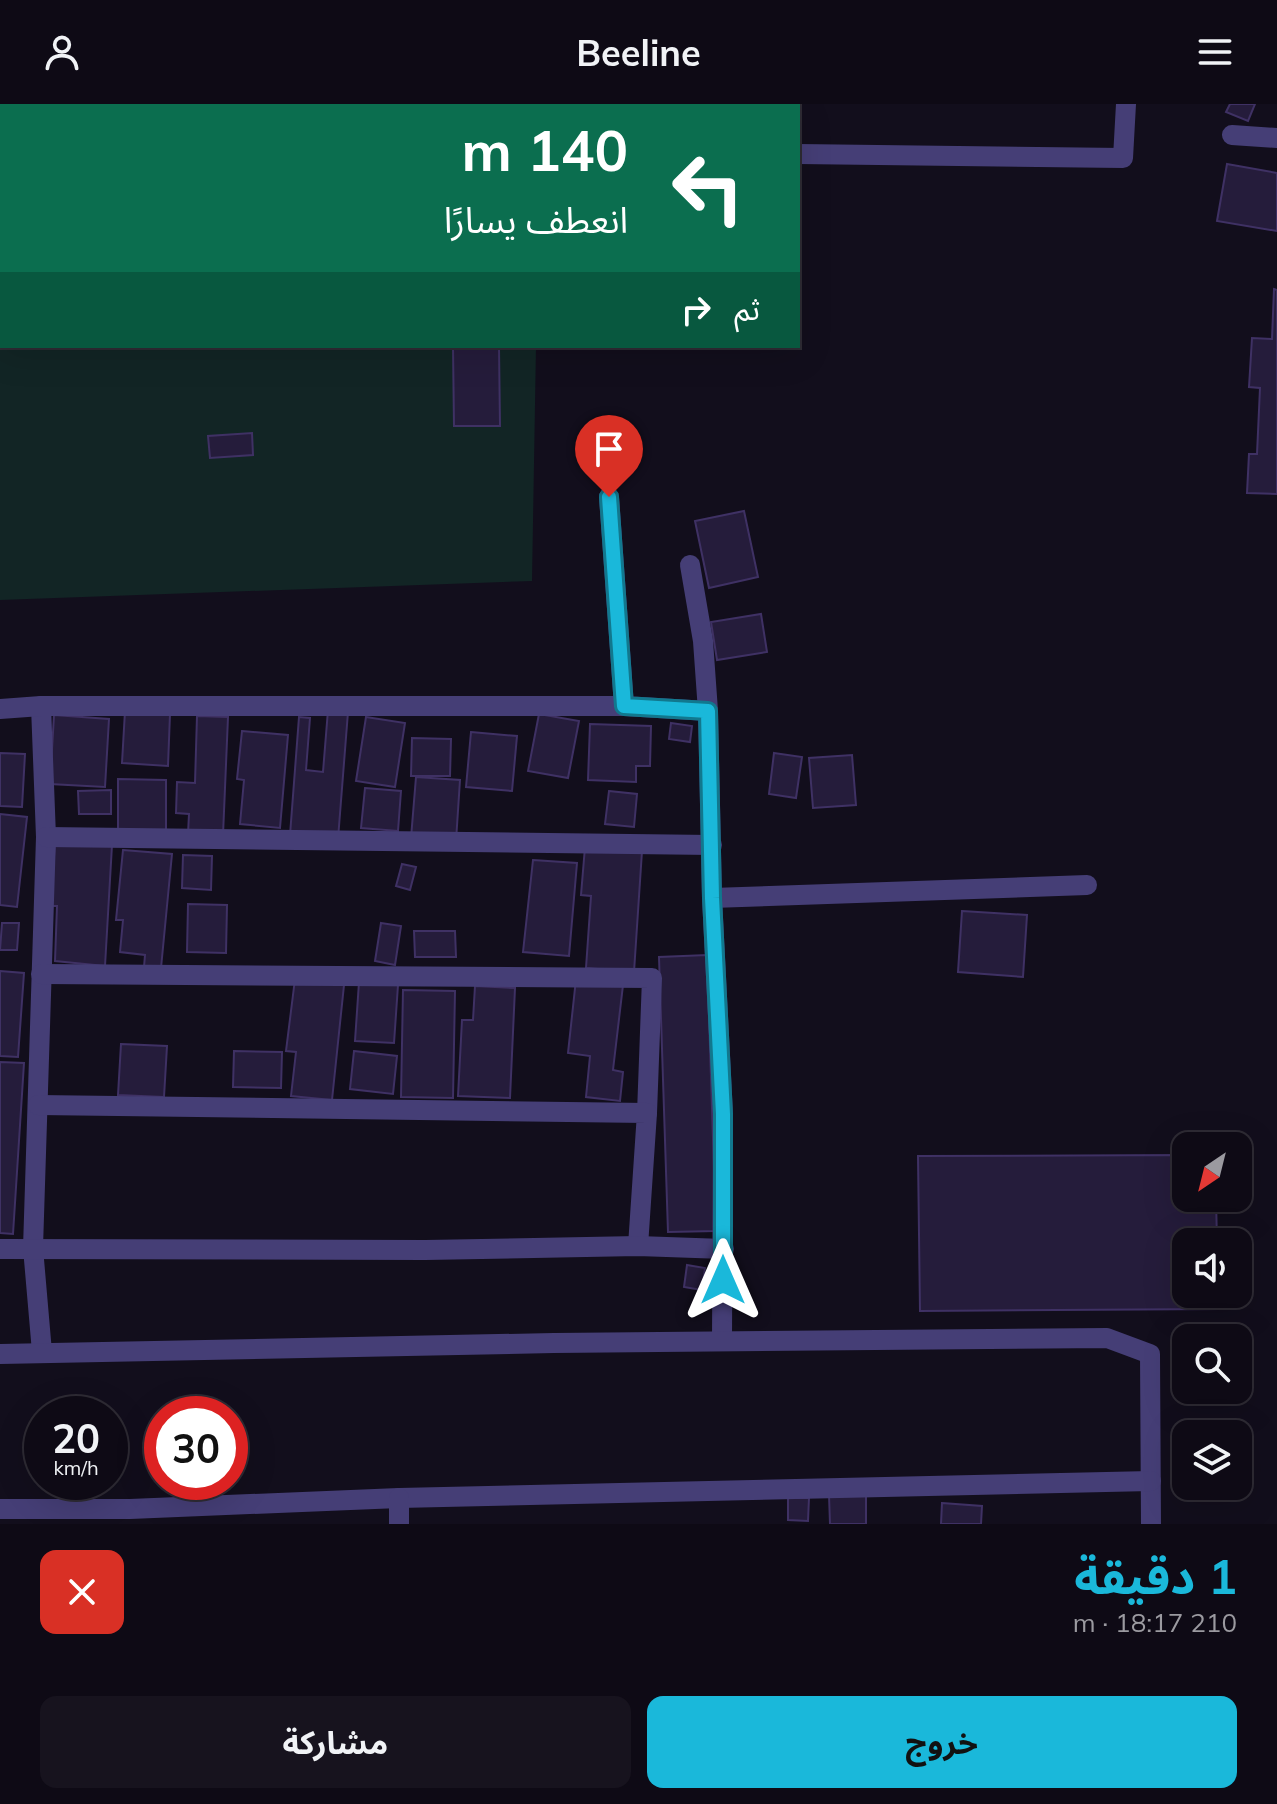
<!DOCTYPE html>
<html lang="ar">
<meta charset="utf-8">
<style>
body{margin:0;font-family:Mulish,"Noto Sans Arabic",sans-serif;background:#17131e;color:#f1f3f6;direction:rtl;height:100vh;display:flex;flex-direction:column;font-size:30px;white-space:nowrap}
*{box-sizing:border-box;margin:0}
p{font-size:26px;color:#9b9aa0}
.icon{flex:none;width:44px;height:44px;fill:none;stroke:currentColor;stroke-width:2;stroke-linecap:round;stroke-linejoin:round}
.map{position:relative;height:1420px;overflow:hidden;direction:ltr}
.details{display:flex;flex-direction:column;background:#0e0a15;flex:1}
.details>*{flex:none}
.top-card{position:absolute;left:0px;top:0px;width:800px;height:244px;box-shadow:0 8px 32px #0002,0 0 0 2px #2e2b34;direction:rtl;background:#0b6e4f;color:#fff;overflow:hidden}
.needle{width:52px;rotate:215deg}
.buttons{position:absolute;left:1172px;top:1028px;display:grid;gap:16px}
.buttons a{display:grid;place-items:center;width:80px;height:80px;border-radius:16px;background:#0e0a15;box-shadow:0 8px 32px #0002,0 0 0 2px #2e2b34;font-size:40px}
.speed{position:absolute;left:24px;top:1292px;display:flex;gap:16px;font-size:40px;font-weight:700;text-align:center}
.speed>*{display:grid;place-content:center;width:104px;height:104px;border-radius:50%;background:#0e0a15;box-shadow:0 8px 32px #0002,0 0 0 2px #2e2b34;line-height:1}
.speed small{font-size:20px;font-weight:400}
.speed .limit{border:12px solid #d22;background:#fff;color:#111}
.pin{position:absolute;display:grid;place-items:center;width:68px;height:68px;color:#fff;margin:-82px -34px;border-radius:50% 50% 50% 0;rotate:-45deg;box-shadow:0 0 8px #0007}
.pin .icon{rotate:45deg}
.me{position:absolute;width:88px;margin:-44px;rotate:0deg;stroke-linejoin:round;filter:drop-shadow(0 0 6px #0008)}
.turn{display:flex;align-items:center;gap:28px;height:168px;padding:0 40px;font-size:36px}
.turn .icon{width:104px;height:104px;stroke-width:2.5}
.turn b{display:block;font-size:56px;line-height:68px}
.then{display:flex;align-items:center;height:76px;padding:0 40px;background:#0003;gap:16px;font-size:30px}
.round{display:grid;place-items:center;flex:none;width:84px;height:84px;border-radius:16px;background:#17131e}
.overview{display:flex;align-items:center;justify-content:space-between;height:136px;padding:0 40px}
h1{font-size:48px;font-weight:700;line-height:60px;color:#1ab8da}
.action{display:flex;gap:16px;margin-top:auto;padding:16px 40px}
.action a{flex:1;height:92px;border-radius:16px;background:#1ab8da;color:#111;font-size:32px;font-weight:700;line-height:92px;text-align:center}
.action a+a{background:#17131e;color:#f1f3f6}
header{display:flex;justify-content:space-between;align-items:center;height:104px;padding:0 40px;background:#0e0a15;font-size:36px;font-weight:700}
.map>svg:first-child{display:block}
.green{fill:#122525}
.building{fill:#251c3b;stroke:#3f3164;stroke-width:2}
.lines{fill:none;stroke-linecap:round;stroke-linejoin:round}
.minor{stroke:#453e76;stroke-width:20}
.route-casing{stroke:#11788e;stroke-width:20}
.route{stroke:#1ab8da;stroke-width:14}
</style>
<header><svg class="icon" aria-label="menu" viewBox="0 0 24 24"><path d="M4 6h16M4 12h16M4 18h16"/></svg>Beeline<svg class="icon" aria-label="person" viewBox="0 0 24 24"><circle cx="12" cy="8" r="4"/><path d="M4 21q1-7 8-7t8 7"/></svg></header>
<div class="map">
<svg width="1277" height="1420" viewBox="0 0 1277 1420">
<rect width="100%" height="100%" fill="#120e1c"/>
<path class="green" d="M0,0H540L2,2V242H536L532,477L0,496Z"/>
<g class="building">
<path d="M1230,0H1255L1248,17L1226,8Z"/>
<path d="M1227,60L1277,69V127L1217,117Z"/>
<path d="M1274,185L1277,186V390L1247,389L1249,350H1257L1260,284L1249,283L1252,234L1272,235Z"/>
<path d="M453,243H499L500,322H454Z"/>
<path d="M252,329L253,351L210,354L208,332Z"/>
<path d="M744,407L758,473L709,484L695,417Z"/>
<path d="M761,510L767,548L717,556L711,518Z"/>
<path d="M328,606L348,608L338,735L290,731L299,613L310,614L306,666L323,668Z"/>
<path d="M125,607L170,610L168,662L122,659Z"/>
<path d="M539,610L579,617L568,674L528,667Z"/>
<path d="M54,611L109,615L105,683L50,680Z"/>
<path d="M197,612L228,613L223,731L188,730L189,710L176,709L177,678L195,679Z"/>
<path d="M366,613L405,619L395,683L356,677Z"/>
<path d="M671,619L692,622L690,638L669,635Z"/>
<path d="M590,620L651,622L650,662H636V678L588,676Z"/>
<path d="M242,627L288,631L280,724L240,720L244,676L237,675Z"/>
<path d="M471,628L517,632L512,687L466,683Z"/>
<path d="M412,634L451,635L450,672H411Z"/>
<path d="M0,649L25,650L22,703L0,702Z"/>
<path d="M774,649L802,653L796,694L769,690Z"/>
<path d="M852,651L856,701L813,704L809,654Z"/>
<path d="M416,673L460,676L456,737L411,734Z"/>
<path d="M118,675L166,676V728H118Z"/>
<path d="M365,684L401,687L398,727L361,724Z"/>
<path d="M111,686V710H79L78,687Z"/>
<path d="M609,687L637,690L634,723L605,720Z"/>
<path d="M0,710L27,713L17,803L0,801Z"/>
<path d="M55,737L112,741L105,862L55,857L57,802H51Z"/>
<path d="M585,743L642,747L634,868L586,864L591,792L581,791Z"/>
<path d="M123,746L172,750L161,864L144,863L145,851L120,848L123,816H116Z"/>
<path d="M183,751L212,752L211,786L182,784Z"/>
<path d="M533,756L577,759L569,852L523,848Z"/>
<path d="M402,760L416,763L410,786L396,782Z"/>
<path d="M188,800L227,801L226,849L187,848Z"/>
<path d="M962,807L1027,811L1023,873L958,868Z"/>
<path d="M2,819H19L17,846H0Z"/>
<path d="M381,819L401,822L395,861L375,857Z"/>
<path d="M414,827H455L456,853H415Z"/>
<path d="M707,851L716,1127L668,1128L659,853Z"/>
<path d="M0,867L24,869L18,953L0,952Z"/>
<path d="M295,875L344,881L332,996L291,992L296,948L286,947Z"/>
<path d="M576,875L623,881L613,966L623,968L620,997L586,993L590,952L568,949Z"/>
<path d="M359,878L398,881L394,939L355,937Z"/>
<path d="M475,882L515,884L510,994L458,992L462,916H473Z"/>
<path d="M403,886L455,887L453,994L401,993Z"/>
<path d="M121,940L167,942L164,993L118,991Z"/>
<path d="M234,947L282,948L281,984L233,983Z"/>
<path d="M354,947L397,952L393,990L350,985Z"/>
<path d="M0,958L24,959L13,1130L0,1129Z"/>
<path d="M1186,1051V1094H1216L1217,1138H1186V1190H1217L1218,1205L920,1207L918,1052Z"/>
<path d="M687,1161L705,1164L702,1186L684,1183Z"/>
<path d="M829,1391H866V1420H830Z"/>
<path d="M788,1394H809L808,1417L788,1416Z"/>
<path d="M942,1399L982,1402L981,1420H941Z"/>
</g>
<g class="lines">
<g class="minor">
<path d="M575,2V0"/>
<path d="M1232,31L1277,34"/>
<path d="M798,50L1123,54L1126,0"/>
<path d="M609,393L624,602"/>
<path d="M690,461L703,537L708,607"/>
<path d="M41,602L46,733L33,1144L42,1248"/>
<path d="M0,605L41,602H624L708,607L712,794L723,1010L722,1237"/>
<path d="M46,733L712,741"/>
<path d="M712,794L1087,781"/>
<path d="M41,870L652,874L647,1009"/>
<path d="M38,1001L647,1009L638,1142"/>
<path d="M0,1145L425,1146L638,1142L724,1145"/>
<path d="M0,1250L554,1239L1107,1234L1150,1250L1151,1420"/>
<path d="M0,1405H130L399,1394L1151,1377"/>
<path d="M399,1420V1394"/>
</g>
</g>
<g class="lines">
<g class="route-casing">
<path id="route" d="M609,393L624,602L708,607L712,794L723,1010V1176"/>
</g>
<use href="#route" class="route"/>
</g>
</svg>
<div class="buttons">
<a><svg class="needle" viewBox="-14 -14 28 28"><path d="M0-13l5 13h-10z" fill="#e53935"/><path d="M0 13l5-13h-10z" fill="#9b9aa0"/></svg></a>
<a><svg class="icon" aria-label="sound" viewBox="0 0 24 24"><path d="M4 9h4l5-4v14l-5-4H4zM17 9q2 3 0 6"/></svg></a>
<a><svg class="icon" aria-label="search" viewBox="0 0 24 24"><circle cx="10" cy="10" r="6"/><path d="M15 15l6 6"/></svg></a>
<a><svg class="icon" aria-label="layers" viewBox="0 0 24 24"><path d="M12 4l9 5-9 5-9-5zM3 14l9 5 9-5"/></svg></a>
</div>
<div class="speed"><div>20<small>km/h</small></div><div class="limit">30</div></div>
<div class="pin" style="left:609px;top:393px;background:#d93025"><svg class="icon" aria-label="arrive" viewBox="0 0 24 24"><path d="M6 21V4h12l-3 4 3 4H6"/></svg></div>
<svg class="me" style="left:723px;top:1176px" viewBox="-20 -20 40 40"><path d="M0-17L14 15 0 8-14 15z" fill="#1ab8da" stroke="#fff" stroke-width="4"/></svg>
<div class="top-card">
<div class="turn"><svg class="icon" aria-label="left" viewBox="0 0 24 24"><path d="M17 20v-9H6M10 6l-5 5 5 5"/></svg><div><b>140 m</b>انعطف يسارًا</div></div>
<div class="then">ثم<svg class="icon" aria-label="right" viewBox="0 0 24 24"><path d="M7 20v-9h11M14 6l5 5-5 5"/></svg></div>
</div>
</div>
<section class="details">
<div class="overview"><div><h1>1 دقيقة</h1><p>210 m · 18:17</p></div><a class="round" style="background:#d93025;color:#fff"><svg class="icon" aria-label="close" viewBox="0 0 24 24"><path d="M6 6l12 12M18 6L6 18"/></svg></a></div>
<div class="action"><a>خروج</a><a>مشاركة</a></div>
</section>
